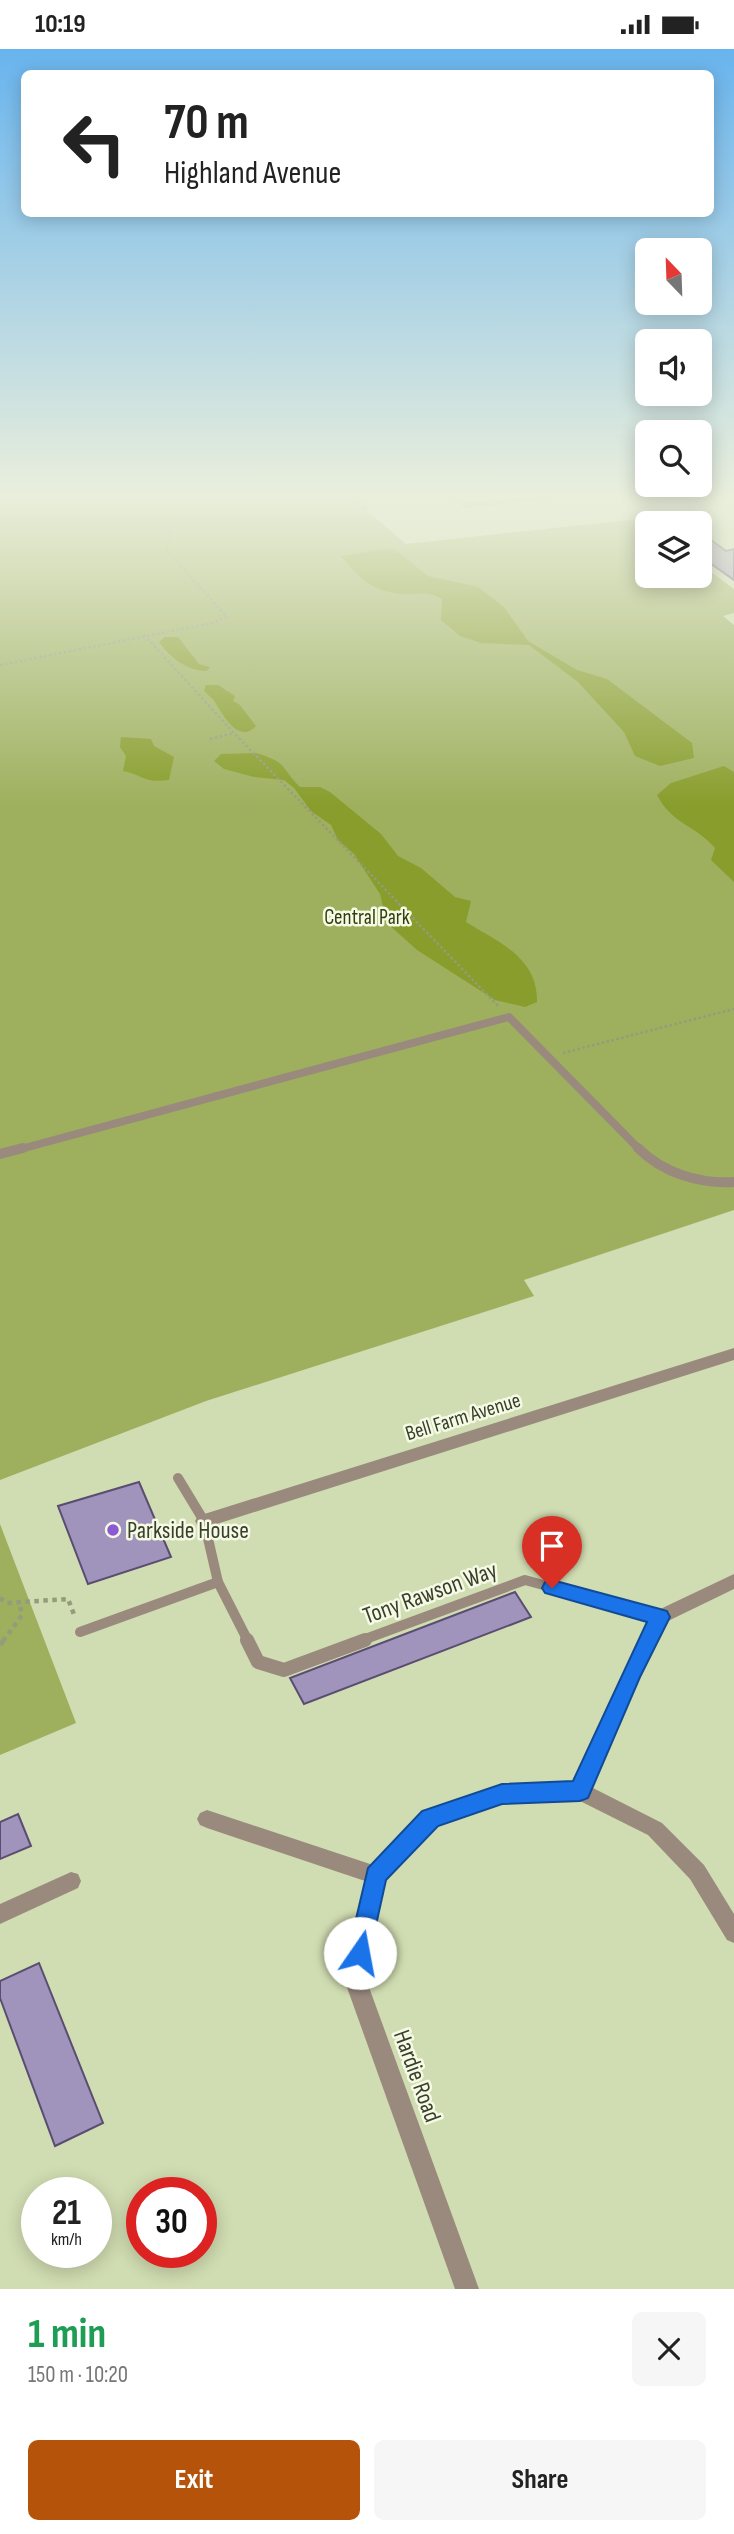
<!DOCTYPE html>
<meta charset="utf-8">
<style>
body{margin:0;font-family:"Sofia Sans Condensed",sans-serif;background:#f6f6f6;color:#222;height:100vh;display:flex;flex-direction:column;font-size:26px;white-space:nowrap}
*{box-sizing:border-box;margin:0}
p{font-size:23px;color:#767676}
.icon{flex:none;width:38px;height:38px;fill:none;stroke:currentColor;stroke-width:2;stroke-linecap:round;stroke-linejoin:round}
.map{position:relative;height:2240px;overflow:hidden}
.side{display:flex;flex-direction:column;background:#fff;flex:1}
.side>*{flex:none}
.guide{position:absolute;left:21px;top:21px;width:693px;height:147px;border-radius:10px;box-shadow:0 4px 18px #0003;background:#fff;color:#222;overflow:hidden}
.needle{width:46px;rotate:337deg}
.tools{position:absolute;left:635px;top:189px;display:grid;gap:14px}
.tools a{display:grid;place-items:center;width:77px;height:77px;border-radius:10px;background:#fff;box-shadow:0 4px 18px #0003;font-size:35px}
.speed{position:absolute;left:21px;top:2128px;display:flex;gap:14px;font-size:35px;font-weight:700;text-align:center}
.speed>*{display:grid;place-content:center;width:91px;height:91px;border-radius:50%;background:#fff;box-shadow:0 4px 18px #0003;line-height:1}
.speed small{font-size:18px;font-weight:400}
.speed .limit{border:10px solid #d22;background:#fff;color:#111}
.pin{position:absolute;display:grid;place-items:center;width:60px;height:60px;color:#fff;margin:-72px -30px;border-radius:50% 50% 50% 0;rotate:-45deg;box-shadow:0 0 7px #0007}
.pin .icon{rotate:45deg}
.me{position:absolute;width:77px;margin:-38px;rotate:12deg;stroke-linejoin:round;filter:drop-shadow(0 0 5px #0008)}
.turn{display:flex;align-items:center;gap:24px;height:147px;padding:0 28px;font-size:32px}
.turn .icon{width:91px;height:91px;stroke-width:2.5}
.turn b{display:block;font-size:49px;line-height:60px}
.round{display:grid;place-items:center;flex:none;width:74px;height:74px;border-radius:10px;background:#f6f6f6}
.head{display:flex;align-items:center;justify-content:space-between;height:119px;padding:0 28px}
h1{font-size:42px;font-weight:700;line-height:52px;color:#1e9e55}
.cta{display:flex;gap:14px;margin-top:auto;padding:14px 28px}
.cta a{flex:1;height:80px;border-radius:10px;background:#b45309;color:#fff;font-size:28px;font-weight:700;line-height:80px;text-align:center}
.cta a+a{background:#f6f6f6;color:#222}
.status{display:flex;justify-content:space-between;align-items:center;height:49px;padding:0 35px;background:#fff;direction:ltr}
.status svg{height:19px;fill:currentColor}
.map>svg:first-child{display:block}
.green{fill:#9eb05e}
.forest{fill:#889d2c}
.building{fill:#a194bc;stroke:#594d71;stroke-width:2}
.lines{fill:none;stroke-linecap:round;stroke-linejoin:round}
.path-far2{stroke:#939c7b;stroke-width:2.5;stroke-dasharray:2.5 2.5;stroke-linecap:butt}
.path-far1{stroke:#939c7b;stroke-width:4.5;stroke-dasharray:4.5 4.5;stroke-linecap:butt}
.path{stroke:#939c7b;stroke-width:5;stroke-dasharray:5 5;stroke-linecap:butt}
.service-far3{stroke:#9a8a7e;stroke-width:6}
.service-far2{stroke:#9a8a7e;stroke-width:8}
.service-far1{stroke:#9a8a7e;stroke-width:10}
.service{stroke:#9a8a7e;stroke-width:14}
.minor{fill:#9a8a7e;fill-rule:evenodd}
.route{fill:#1a73e8;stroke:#114b97;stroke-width:2}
.poi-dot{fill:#8b59d2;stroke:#f4fae4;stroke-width:2.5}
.labels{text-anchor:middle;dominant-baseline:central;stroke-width:5;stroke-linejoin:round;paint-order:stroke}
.park-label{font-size:21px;fill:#343c0f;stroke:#f4fae4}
.street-label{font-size:21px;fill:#3a3f2d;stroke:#f4fae4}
.near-poi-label{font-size:24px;fill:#3a3f2d;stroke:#f4fae4;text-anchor:start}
.near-street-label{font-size:24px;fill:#3a3f2d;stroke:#f4fae4}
</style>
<div class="status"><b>10:19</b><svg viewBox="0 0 49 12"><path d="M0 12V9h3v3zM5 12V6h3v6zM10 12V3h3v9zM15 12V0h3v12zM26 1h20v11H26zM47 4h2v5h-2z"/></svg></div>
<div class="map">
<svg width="734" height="2240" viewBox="0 0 734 2240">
<rect width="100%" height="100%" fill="#d0dcb1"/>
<g class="green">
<path d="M0,444H346L406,495L639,470L647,476L648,527H700V515L734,540V564L723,567L734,576V1161L524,1231L534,1247L206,1352L0,1431Z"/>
<path d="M0,1475L76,1674L0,1706Z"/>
</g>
<g class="forest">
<path d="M393,499L428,527L478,538L504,558L528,592L577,621L607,630L692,694L694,709L660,717L635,707L624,683L578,633L529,596L481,594L460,587L441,571L442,550C428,542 420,545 405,545C373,544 360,530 341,507Z"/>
<path d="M165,588H178L199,615L210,618L207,622C188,622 170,609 159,593Z"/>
<path d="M206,636H218L235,647L233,652L239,655L256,677C239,696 222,665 215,653C213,649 207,646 204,641Z"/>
<path d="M121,688L151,690L154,697L174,708L169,731C142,734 146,727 123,722L126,707L120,698Z"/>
<path d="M256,704C289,714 279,717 300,738H320L330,743L381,785L398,807L421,819L455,848L471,852L466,873C498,893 538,908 537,953L525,958L495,951L417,901L387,874L380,845L354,805L338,791L331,776L311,762L294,739L284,731L254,728L224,720L214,712L221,705Z"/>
<path d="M724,717L734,723V833L711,811L715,799C695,776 672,775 657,746L671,734Z"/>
</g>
<g class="building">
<path d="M700,483L726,502L734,500V531L700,507Z"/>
<path d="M139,1433L171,1508L88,1535L58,1457Z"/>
<path d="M515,1543L531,1568L304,1655L290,1629Z"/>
<path d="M18,1765L31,1797L0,1810V1773Z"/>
<path d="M39,1914L103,2074L55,2097L0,1949V1932Z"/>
</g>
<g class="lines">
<g class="path-far2">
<path d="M319,444L332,459"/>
<path d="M144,586L234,684L498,957"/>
<path d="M0,616L213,574L227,568L167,502L170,472L195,444"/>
<path d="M210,690L234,684"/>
<path d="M563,1004L734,960"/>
</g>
<g class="path-far1">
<path d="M0,1549L7,1554L68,1550L75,1568"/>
<path d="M3,1592L22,1566L19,1553"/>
</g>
<path class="path" d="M0,1596L4,1591"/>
<path class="service-far3" d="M349,444L365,459"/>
<path class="service-far2" d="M17,1101L509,968L640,1101"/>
<g class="service-far1">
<path d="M638,1099C663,1124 699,1135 734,1133"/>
<path d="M0,1105L23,1099"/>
<path d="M178,1429L204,1472L218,1533L248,1592"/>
<path d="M80,1583L218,1533"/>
<path d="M360,1592L525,1531L660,1568"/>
</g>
<path class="service" d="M247,1591L258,1613L284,1621L365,1591"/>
<g class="minor">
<path d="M444,444H452L467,454L572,444H594L590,446L465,459Z"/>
<path d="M734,1299V1311L204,1479L198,1477L195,1472L198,1467Z"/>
<path d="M734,1525V1540L666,1573L639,1628L591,1738L662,1774L704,1816L734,1865V1894L727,1891L690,1830L648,1786L578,1751L502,1754L437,1776L385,1830L366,1930L479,2240H455L344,1930L365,1832L207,1779L200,1776L197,1770L200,1764L207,1761L373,1816L423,1763L502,1736L574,1734L621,1628L654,1563Z"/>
<path d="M71,1823L78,1825L81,1832L78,1839L0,1875V1855Z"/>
</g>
</g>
<linearGradient id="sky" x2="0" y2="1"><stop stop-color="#68b4ee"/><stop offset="0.59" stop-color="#eaefdc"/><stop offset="1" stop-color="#eaefdc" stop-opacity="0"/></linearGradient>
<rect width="734" height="757" fill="url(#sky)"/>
<path class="route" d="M552,1531L660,1560L667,1562L670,1568L640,1628L588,1749L580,1752L502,1755L438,1777L386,1831L368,1912L360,1915L352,1912L348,1904L368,1819L422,1762L502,1735L573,1732L647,1573L545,1544L542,1539L545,1533Z"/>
<circle class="poi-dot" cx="113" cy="1481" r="7"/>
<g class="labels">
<g class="park-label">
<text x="367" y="868">Central Park</text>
</g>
<g class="street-label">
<text transform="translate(463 1368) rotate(-17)">Bell Farm Avenue</text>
</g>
<g class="near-poi-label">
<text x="127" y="1481">Parkside House</text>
</g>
<g class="near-street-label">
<text transform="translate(430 1544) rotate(-20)">Tony Rawson Way</text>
<text transform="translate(417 2027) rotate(70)">Hardie Road</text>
</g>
</g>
</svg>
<div class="tools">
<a><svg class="needle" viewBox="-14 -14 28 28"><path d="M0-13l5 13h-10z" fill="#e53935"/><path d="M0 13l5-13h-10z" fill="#767676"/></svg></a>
<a><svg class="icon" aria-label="sound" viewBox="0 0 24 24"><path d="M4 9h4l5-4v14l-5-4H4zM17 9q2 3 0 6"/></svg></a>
<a><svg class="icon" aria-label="search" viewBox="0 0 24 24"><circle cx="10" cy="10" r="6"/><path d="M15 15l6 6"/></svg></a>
<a><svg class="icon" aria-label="layers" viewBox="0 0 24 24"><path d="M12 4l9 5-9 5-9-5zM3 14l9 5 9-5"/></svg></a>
</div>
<div class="speed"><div>21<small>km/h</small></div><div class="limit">30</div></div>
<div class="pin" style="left:552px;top:1539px;background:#d93025"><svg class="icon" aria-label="arrive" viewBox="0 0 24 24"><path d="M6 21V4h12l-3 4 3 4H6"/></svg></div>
<svg class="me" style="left:360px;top:1904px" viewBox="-20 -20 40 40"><circle r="19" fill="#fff"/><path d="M0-13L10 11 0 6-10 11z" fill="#1a73e8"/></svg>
<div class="guide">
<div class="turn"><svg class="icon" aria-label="left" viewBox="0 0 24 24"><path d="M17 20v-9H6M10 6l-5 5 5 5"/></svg><div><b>70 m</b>Highland Avenue</div></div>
</div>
</div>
<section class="side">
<div class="head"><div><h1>1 min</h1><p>150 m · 10:20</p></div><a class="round"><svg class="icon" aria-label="close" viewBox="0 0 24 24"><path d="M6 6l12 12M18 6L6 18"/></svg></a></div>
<div class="cta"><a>Exit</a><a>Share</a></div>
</section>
